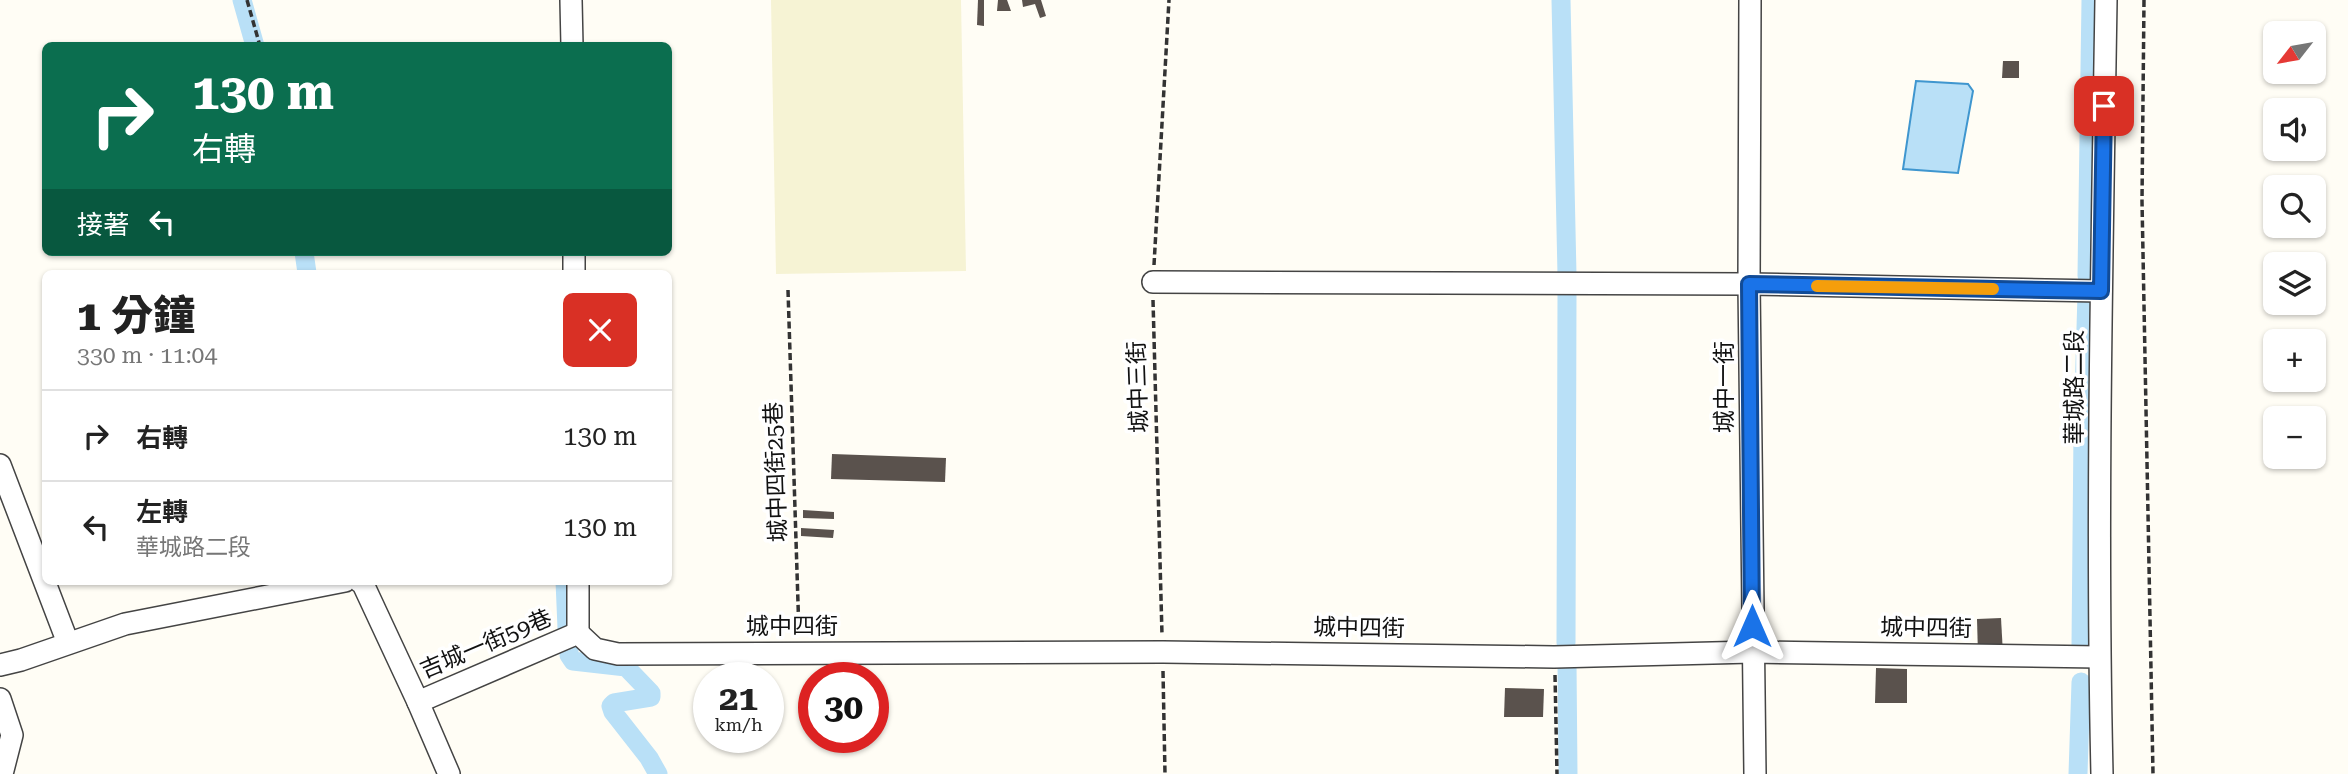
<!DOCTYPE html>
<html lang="zh-TW">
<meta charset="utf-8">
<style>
body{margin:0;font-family:"Roboto Serif","Noto Sans TC",serif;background:#f6f6f6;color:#222;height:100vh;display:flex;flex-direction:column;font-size:26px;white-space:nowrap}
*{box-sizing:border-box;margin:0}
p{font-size:23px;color:#767676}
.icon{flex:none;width:38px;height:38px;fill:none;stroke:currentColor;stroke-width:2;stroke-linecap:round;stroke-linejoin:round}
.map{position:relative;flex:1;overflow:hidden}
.sheet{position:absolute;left:42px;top:270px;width:630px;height:315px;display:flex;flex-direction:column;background:#fff;border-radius:10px;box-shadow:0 2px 5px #0004}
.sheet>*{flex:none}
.hud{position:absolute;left:42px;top:42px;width:630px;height:214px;border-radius:10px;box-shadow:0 2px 5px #0004;background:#0b6e4f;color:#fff;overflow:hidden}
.needle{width:46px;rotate:239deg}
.fabs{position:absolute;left:2263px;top:21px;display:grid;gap:14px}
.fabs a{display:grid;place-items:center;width:63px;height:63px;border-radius:10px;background:#fff;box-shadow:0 2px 5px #0004;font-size:35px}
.speed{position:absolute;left:693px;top:662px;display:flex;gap:14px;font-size:35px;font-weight:700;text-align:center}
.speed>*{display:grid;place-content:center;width:91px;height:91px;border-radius:50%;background:#fff;box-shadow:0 2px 5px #0004;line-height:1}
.speed small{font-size:18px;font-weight:400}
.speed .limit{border:10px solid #d22;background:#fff;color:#111}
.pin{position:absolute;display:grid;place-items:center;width:60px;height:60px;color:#fff;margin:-30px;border-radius:14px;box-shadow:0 4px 10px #0006}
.me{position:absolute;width:77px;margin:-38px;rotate:0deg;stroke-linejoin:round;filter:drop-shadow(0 0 5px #0008)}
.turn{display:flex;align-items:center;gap:24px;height:147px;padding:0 35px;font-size:32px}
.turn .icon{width:91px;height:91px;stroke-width:2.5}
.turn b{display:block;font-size:49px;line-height:60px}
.then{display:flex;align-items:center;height:66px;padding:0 35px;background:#0003;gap:14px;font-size:26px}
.round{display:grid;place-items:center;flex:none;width:74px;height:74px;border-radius:10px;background:#f6f6f6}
.headline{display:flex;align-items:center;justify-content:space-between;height:119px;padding:0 35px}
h1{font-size:42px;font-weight:800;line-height:52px}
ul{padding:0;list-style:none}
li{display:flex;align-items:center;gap:21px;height:91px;padding:0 35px;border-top:2px solid #e0e0e0}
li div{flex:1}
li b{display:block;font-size:26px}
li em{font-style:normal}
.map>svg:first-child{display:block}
.farmland{fill:#f6f3d4}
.water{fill:#b9e0f7;stroke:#3f96cf;stroke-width:2}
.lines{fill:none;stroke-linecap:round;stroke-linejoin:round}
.canal{stroke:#b9e0f7;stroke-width:19}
.building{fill:#5a524d}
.minor-casing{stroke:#444;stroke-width:24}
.path{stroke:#333;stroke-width:3.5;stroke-dasharray:7 3.5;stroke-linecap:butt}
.minor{stroke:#fff;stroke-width:21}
.route-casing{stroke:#114b97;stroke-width:18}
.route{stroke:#1a73e8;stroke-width:12}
.slow{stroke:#f59e0b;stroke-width:12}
.labels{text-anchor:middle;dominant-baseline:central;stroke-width:7;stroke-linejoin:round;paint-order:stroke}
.street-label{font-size:23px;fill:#111;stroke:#fff}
</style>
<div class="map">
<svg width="2348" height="774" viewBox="0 0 2348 774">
<rect width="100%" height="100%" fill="#fffdf5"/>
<path class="farmland" d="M771,0H961L966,271L776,274Z"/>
<path class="water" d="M1916,81L1968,84L1973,91L1958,173L1903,169Z"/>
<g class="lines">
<g class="canal">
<path d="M242,0L255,46"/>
<path d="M1561,0L1567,275"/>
<path d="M304,252L307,273"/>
<path d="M2087,276L2091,0"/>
<path d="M565,581L567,628"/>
<path d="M1566,643L1567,294"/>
<path d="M2081,645L2083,430L2087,294"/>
<path d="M569,647V655L573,661L626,667L651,693V697L614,703L611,706L613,712L649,758L658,774"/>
<path d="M1567,663L1568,774"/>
<path d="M2078,774L2081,682"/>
</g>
</g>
<g class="building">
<path d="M978,0H984V26L977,25Z"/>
<path d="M998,0H1007L1011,11H997Z"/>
<path d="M1022,0H1041L1046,16L1040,18L1035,4L1023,7Z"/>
<path d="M2003,61H2019V78H2002Z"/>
<path d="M832,454L946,458L945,482L831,479Z"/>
<path d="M803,510L834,512V519L803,518Z"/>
<path d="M801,528L834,530L833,538L801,536Z"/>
<path d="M2001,618L2003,654L1978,655L1977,619Z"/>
<path d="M1876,668L1907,669V703H1875Z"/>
<path d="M1505,688L1544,689L1543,717H1504Z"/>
</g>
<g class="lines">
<g class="minor-casing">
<g id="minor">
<path d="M571,0L572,46"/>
<path d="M1750,0L1749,284L1755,774"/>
<path d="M574,252V273"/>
<path d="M1153,282L1749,284L2101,291"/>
<path d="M0,465L68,643"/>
<path d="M359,581L363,584L418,702L578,633L595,649L618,654L1163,652L1554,657L1752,652L2099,657"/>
<path d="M578,581V633"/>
<path d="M0,665L21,660L125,624L345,581"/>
<path d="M0,699L12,735L2,774"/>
<path d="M418,702L449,774"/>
<path d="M2102,774C2096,516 2102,258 2106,0"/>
</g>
</g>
<g class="path">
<path d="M247,0L260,46"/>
<path d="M2144,0L2142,201L2153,774"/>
<path d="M1154,265L1169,0"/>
<path d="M788,290L799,634"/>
<path d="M1153,300L1162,635"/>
<path d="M1163,671L1165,774"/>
<path d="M1555,675L1557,774"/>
</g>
<use href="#minor" class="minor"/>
</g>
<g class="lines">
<g class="route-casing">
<path id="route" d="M1752,626L1749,284L2101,291L2104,106"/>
</g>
<use href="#route" class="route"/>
<path class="slow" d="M1817,286L1993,289"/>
</g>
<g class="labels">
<g class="street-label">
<text transform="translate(1138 387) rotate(-92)">城中三街</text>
<text transform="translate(1724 387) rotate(-90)">城中一街</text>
<text transform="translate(2074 387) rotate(-90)">華城路二段</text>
<text transform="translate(776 472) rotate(-92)">城中四街25巷</text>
<text x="792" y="626">城中四街</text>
<text transform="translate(1359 628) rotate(1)">城中四街</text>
<text transform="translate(1926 628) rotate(1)">城中四街</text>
<text transform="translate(486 644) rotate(-23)">吉城一街59巷</text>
</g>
</g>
</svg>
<div class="fabs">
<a><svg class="needle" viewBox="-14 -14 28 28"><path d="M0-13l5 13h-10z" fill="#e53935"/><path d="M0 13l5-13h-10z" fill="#767676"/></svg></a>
<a><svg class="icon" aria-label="sound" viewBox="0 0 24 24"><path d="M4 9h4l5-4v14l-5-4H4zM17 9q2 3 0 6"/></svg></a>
<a><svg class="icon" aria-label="search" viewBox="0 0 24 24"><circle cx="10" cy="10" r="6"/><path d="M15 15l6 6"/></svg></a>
<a><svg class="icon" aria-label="layers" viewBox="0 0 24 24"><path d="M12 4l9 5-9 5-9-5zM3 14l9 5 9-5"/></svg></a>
<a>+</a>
<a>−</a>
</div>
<div class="speed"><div>21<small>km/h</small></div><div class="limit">30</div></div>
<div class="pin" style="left:2104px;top:106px;background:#d93025"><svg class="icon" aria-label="arrive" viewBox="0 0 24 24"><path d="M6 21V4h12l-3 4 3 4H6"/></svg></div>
<svg class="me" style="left:1752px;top:626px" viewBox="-20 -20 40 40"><path d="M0-17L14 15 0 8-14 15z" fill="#1a73e8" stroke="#fff" stroke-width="4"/></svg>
<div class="hud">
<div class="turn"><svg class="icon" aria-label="right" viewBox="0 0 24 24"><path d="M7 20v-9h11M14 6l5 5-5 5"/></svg><div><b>130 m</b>右轉</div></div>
<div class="then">接著<svg class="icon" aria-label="left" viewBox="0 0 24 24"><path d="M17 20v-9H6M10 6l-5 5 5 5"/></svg></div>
</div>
<section class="sheet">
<div class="headline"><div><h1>1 分鐘</h1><p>330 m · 11:04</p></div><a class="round" style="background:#d93025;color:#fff"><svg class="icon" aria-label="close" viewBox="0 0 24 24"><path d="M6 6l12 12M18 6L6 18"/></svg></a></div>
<ul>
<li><svg class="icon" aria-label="right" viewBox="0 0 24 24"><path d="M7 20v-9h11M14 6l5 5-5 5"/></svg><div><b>右轉</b></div><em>130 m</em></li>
<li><svg class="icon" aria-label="left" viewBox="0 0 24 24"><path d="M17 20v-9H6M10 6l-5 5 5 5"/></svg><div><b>左轉</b><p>華城路二段</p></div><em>130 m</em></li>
</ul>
</section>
</div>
